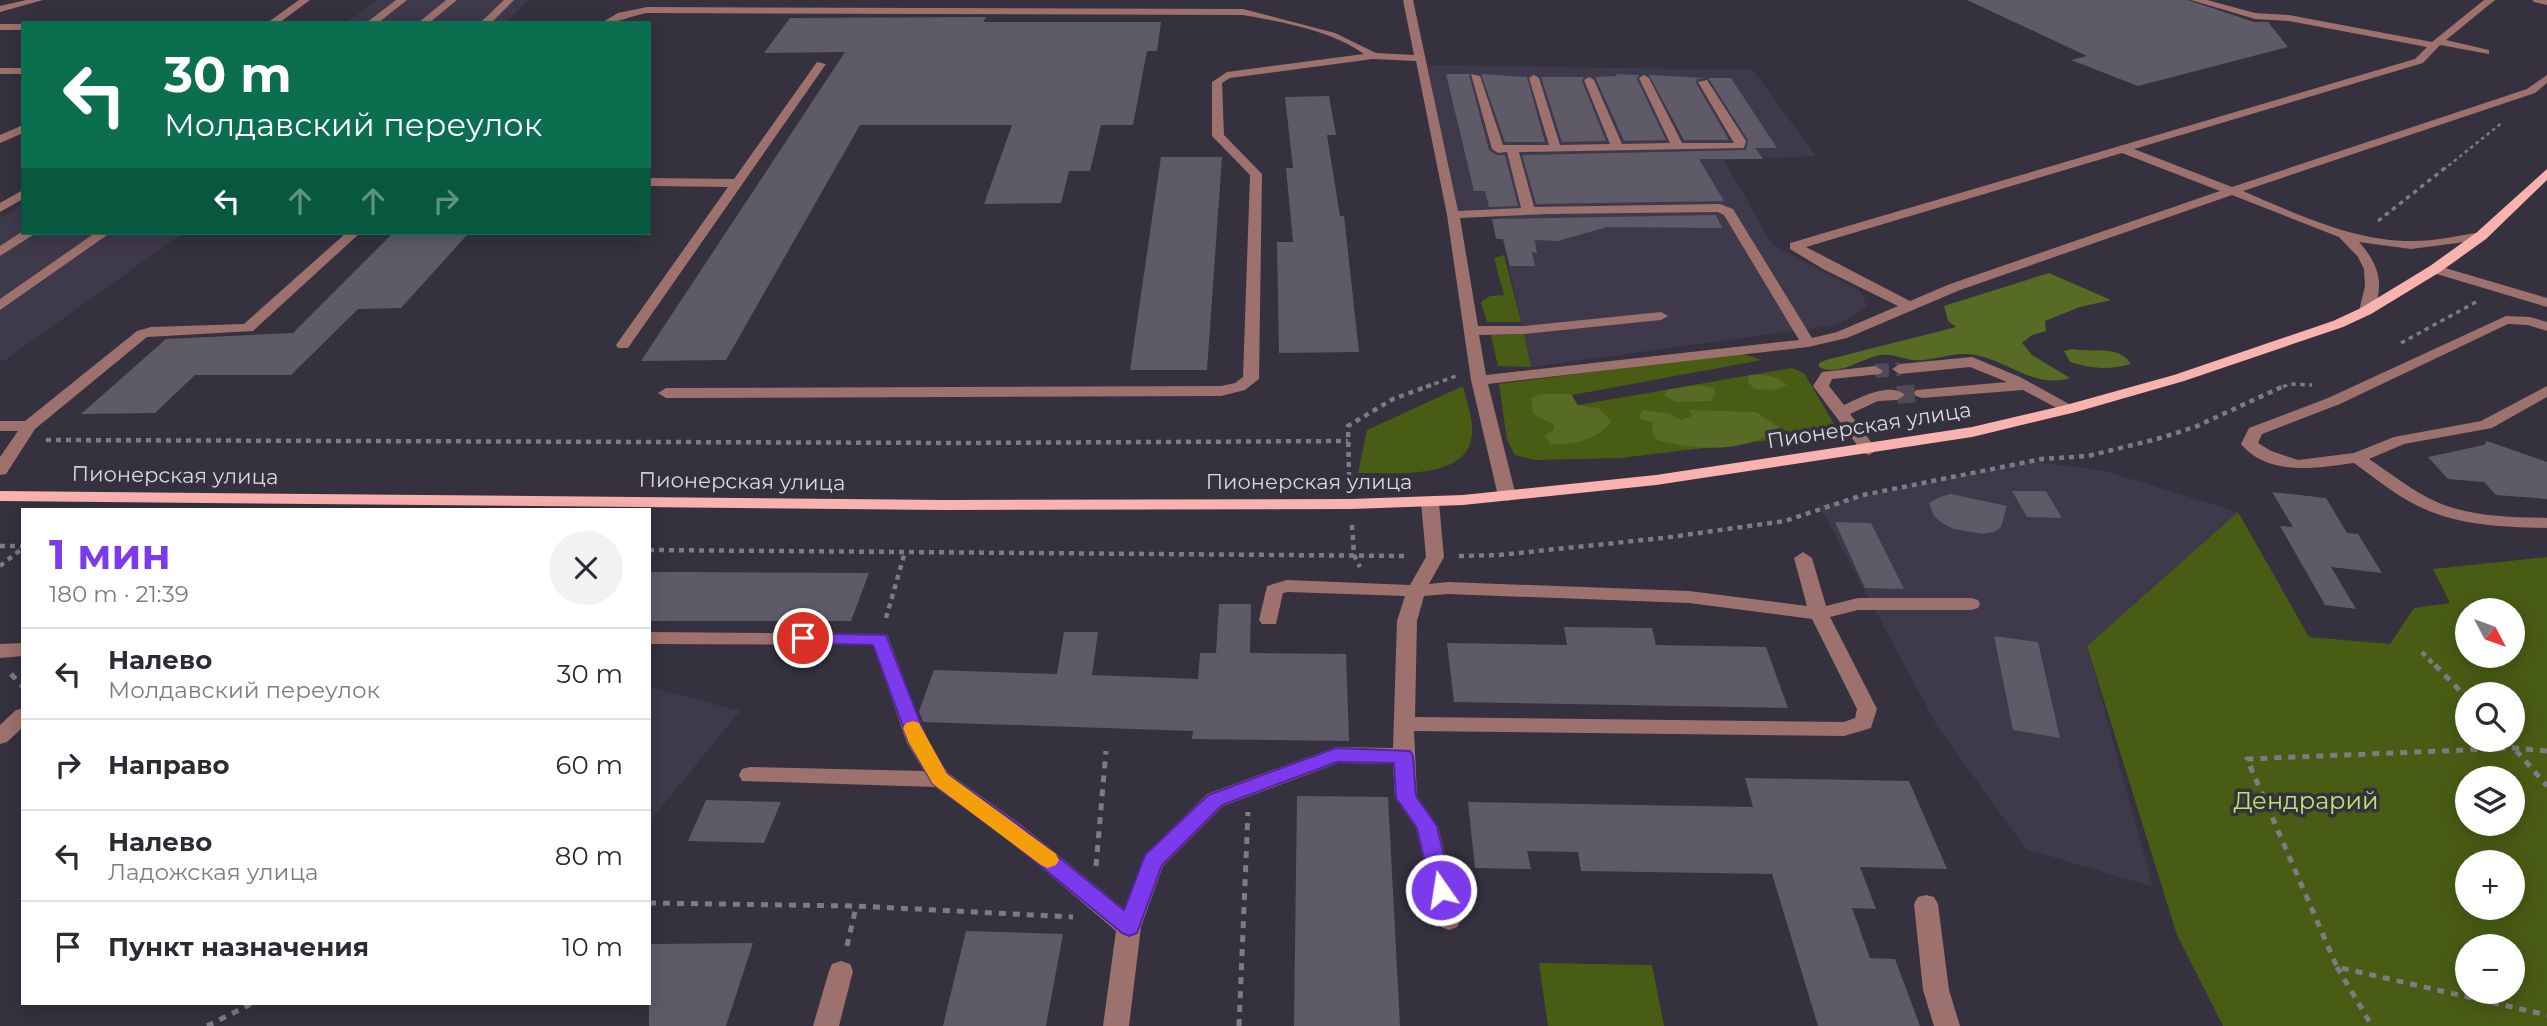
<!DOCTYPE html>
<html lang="ru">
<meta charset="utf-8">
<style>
body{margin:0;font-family:Montserrat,sans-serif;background:#f2f2f3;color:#2b2b33;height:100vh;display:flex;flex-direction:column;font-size:26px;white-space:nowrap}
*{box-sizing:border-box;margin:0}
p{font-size:23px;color:#7c7c81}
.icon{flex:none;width:38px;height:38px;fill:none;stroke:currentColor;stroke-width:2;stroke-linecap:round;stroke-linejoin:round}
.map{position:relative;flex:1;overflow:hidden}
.side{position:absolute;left:21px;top:508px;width:630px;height:497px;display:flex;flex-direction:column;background:#fff;border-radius:0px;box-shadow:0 4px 18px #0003}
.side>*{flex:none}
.guide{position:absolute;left:21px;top:21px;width:630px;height:214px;border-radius:0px;box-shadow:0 4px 18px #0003;background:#0b6e4f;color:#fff;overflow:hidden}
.needle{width:46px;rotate:131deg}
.buttons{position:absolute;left:2455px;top:598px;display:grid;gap:14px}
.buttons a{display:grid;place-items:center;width:70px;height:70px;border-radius:50%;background:#fff;box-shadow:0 4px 18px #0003;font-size:35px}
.pin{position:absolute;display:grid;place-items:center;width:60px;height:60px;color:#fff;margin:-30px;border:4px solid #fff;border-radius:50%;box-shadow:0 2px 7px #0007}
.me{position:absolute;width:77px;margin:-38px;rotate:347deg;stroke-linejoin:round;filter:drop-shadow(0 0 5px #0008)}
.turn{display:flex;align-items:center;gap:24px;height:147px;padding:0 28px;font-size:32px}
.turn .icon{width:91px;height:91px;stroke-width:2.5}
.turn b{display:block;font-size:49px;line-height:60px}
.lanes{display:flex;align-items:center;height:66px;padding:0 28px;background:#0003;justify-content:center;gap:35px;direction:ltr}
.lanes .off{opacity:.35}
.round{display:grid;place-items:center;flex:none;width:74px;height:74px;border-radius:37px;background:#f2f2f3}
.headline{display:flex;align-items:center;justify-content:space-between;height:119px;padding:0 28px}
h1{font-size:42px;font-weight:700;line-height:52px;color:#7c3aed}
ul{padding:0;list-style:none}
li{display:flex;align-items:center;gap:21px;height:91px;padding:0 28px;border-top:2px solid #e1e1e2}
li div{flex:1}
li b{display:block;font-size:26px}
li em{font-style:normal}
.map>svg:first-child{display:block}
.built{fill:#3f394c}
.green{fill:#495c14;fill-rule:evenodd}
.forest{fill:#576b24}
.building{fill:#5e5a68}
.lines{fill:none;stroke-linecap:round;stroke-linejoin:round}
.minor-tunnel-far1{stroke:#4e4a56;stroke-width:14;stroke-dasharray:14 7;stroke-linecap:butt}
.minor-tunnel{stroke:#4e4a56;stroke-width:18;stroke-dasharray:18 9;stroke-linecap:butt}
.path-far3{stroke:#7e7b85;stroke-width:2.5;stroke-dasharray:3.5 3.5;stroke-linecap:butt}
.path-far2{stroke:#7e7b85;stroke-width:3.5;stroke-dasharray:4.5 4.5;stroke-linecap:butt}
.path-far1{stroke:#7e7b85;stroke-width:4.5;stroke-dasharray:5 5;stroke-linecap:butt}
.path{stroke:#7e7b85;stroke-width:5;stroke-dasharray:7 7;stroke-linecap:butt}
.minor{fill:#9d716e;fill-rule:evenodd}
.major{fill:#fab2ae;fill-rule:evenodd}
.route{fill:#7c3aed;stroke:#51269a;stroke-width:2}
.slow{fill:#f59e0b}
.labels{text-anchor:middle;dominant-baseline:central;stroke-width:7;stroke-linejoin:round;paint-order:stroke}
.street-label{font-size:21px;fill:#d9d7df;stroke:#35313e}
.near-park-label{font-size:24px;fill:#bfe269;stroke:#35313e}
</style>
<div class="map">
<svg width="2547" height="1026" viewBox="0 0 2547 1026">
<rect width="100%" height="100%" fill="#35313e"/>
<g class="built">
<path d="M378,0H529L506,23H345Z"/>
<path d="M1428,65L1753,70L1816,156L1724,160L1772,244L1860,291L1867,306L1837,325L1531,367L1497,213L1451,212Z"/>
<path d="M23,204V233H183L5,360H0V218Z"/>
<path d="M2030,461L2105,471L2238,512L2087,646L2153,887L2026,849L1937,726L1819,505Z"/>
<path d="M649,687L740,711L649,822Z"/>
</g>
<g class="green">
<path d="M1504,255L1521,322H1487L1481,302L1490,296L1504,295L1494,258Z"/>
<path d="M1524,334L1531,367L1498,366L1491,335Z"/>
<path d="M1740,353L1762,360L1572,395L1578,405L1792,368L1804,373L1839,432L1620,458L1534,460L1515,455L1507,440L1499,384Z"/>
<path d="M1463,386C1466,400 1474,420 1472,435C1467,482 1391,472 1358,473L1367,430Z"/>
<path d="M2238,512L2309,637L2390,644L2414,608L2450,603L2433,569L2547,557V1026H2223L2177,935L2087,646ZM2468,611H2513V656H2468ZM2468,695H2513V740H2468ZM2468,779H2513V824H2468ZM2468,863H2513V908H2468ZM2468,947H2513V992H2468Z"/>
<path d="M1539,963L1652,965L1664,1026H1548Z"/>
</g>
<g class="forest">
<path d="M2049,273L2111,300L2080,307L2045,321L2046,331L2032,335L2022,343L2032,355L2070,378C2032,390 2004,356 1967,354C1950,353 1928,362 1913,360C1899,358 1890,352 1876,356C1858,361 1838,376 1819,367V363L1826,360L1956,327L1948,321L1944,306Z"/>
<path d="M2073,349C2093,353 2118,344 2131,364C2108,370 2093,369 2070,362L2064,351Z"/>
<path d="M1749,375C1764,375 1776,375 1787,385L1776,390L1754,389L1748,382Z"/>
<path d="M1697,385L1713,388L1716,393L1711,401L1675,402L1664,395L1667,390Z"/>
<path d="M1540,394H1571L1577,405L1598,408L1611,421C1600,440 1572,445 1551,444L1544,436L1554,429L1553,424L1533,414L1531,398Z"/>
<path d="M1642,410L1670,414L1681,420L1692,416L1689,410L1756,412L1780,428C1746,453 1696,451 1657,440L1652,432L1653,423L1639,418Z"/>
</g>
<g class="building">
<path d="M1967,0H2188L2254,22H2268L2288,47L2138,86L2071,60L2087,56Z"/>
<path d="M986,17L983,22H1161L1157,51H1147L1133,125H1101L1090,171H1069L1061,203L984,204L1012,125H860L726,360L641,361L845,52L764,53L790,18Z"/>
<path d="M1446,74H1469L1489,150L1497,155H1505L1518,206L1489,207L1485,191H1474Z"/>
<path d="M1481,74L1527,77L1545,142H1505Z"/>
<path d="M1616,74L1639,75L1637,79L1666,140L1624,141L1595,77L1617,76Z"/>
<path d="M1649,75L1705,78L1697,79L1696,83L1729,140H1684Z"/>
<path d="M1541,77H1584L1582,81L1606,141L1562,142Z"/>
<path d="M1708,78H1731L1777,148H1755L1763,159H1699L1724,201L1536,204L1522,155L1746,150L1748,140Z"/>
<path d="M1329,96L1336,135H1327L1340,216H1344L1359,352L1279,353L1277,242H1293L1286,168H1293L1285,97Z"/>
<path d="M1161,157H1222L1207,370H1130Z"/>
<path d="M1716,215L1722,228L1607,227L1558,241L1535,240L1537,253L1532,252L1535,266H1510L1503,239H1496L1492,219Z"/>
<path d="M393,233H469L401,308L358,309L291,375H195L155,413L81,414L166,339L293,333Z"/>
<path d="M2487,441L2547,462V499L2496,495L2484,482L2448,479L2428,457L2484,445Z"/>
<path d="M2012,491H2046L2062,518L2027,517Z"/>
<path d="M2272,492L2326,498L2347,533L2358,534L2382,573L2331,567L2356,609L2325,605L2280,526L2293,527Z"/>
<path d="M1951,494L2007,506L2001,527L1994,532L1982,534L1954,529L1942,523L1934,516L1929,503L1940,497Z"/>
<path d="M1835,522L1871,523L1904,589L1865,588Z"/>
<path d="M649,572H683L869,573L851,621H649Z"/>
<path d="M1219,604H1251L1250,653L1346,654L1349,741L1192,739L1193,731L923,722L919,711L934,670L1057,674L1064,632H1098L1092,675L1198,679L1200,653H1216Z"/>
<path d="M1564,627L1652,628L1656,645L1766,647L1788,708L1454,702L1447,643L1567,645Z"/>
<path d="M1994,636L2038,642L2060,738L2013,730Z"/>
<path d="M1745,778L1909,781L1947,869L1860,867L1876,909L1852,908L1870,958L1895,959L1920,1026H1818L1772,874L1581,871L1578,852L1527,851L1531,869L1475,868L1468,802L1753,807Z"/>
<path d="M1297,796L1388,797L1400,1026H1294Z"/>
<path d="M706,800L781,802L764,843L688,841Z"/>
<path d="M966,931L1063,934L1046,1026H943Z"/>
<path d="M753,943L726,1026H649V944Z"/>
</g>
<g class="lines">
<path class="minor-tunnel-far1" d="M1875,371L1900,369"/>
<path class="minor-tunnel" d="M1897,395L1922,393"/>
<path class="path-far3" d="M2443,170L2503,122"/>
<g class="path-far2">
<path d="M2378,221L2445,168"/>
<path d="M2401,343L2476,302"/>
<path d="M1426,387L1456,376"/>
<path d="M2283,387L2289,384L2312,385"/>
</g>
<g class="path-far1">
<path d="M46,440L961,443L1348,441"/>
<path d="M1349,477L1348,426L1393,399L1431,385"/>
<path d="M1352,525L1354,555L1360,567"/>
<path d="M0,546H23"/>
<path d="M649,550L1408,556"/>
<path d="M1459,556L1499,555L1663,538L1785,521L1863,495L2042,459L2088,456L2157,439L2195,427L2286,385"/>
<path d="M0,566L23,548"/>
<path d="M886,618L905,552"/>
<path d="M2422,652L2436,667"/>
</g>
<g class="path">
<path d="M2435,665L2468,699"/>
<path d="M11,674L23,687"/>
<path d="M2507,740L2547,786"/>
<path d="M2547,751L2514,748L2247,759L2337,967L2547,1015"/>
<path d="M1096,866L1106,751"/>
<path d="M649,903L856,906L1073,917"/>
<path d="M847,946L856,907"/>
<path d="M2337,967L2372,1026"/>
<path d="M207,1026L253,1003"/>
<path d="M1239,1026L1248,812"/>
</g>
<g class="minor">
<path d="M26,0H43L0,12V6Z"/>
<path d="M299,0H310L279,23H267Z"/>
<path d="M396,0H407L378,23H366Z"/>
<path d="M446,0H457L429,23H418Z"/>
<path d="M504,0H514L491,23H480Z"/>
<path d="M1403,0H1413L1458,211L1521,208L1507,152L1498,153L1492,149L1471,74L1480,76L1503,145H1549L1529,78L1534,75L1539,78L1560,145L1610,144L1584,80L1589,77L1594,80L1622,144L1670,143L1639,78L1644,75L1649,78L1682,143H1734L1698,82L1707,80L1746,141L1744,148L1519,152L1534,207L1720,204L1733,209L1812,338L1837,332L1898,306L1823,269L1790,249V243L2415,59L2427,47L2289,21L2255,19L2191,0H2207L2255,13L2289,15L2432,42L2484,0H2495L2446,40L2489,50V54L2440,45L2423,63L2134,149L2232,187L2527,89L2547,75V83L2535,93L2243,191C2297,214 2353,241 2412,241C2435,241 2458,236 2481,232L2488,236L2481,240L2411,249L2359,242C2379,264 2386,287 2371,314H2361L2359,311L2365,286L2364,269L2358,257L2339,237L2232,195L1960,290L1847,338L1808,347L1488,384L1516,496L1507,501L1498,496L1471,380L1447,215L1416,61L1373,59L1230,78L1222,83L1224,135L1262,174L1259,379L1245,390L1221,396L666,398L658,393L666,388L1221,386L1235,383L1243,377L1250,175L1212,136V82L1227,72L1364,54C1331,30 1282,22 1243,15L647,13C631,16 617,23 601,23L618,13L647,7L1243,9L1335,33L1376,53L1414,55ZM2122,153L2220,191L1950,284L1910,301L1806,247ZM1718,212L1724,215L1799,340L1486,375L1479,335L1523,334L1661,320L1668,316L1661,312L1523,326H1478L1460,218L1547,214Z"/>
<path d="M2532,0H2547V5L2534,2Z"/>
<rect x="0" y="24" width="23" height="6"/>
<path d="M817,62L826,64L628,348H618L616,345L728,187L649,186V178L734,179Z"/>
<rect x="0" y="68" width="23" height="6"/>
<path d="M23,125V133L0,143V135Z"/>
<path d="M23,190V199L0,212V203Z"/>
<path d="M23,231L36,233L0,256V246Z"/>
<path d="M95,233H110L0,310V299Z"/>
<path d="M346,233H360L253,331L147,337L35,429L6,474L0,475V457L18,431H0V421H25L137,331L151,327L244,324Z"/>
<path d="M2435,265L2547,298V307L2430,272V266Z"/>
<path d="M2506,316L2530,317L2547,322V331L2528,325L2508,324L2340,404L2262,434L2258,443L2271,451L2298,460L2354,453L2394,437L2481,421L2547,386V397L2492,428L2404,444L2369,459C2392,474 2413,492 2439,503C2473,517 2511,517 2547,518V528C2503,527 2458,526 2418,506C2395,495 2375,478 2354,463C2316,468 2269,477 2241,444L2249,428L2328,398Z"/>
<path d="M1972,357L2020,377L2078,409L2076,412H2064L2023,390L1922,398L1916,396L1914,393L1916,390L2007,382L1970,367L1900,374L1892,369L1900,364Z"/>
<path d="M1875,366L1883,371L1880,374L1832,379L1829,386L1844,405C1859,398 1890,381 1905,395L1897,400L1878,401L1850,414L1877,450L1869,455L1863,453L1813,386L1822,372Z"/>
<path d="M1430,498L1439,503L1444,557L1429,584L1448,582L1689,591L1807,606L1794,558L1803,552L1812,558L1826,606L1858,598H1971L1978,600L1980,604L1978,608L1971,610H1858L1830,617L1877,709L1871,728L1844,736L1414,731L1417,796L1438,826L1461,920L1457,927L1449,930L1441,927L1437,920L1416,828L1395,798L1393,764L1338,763L1223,806L1163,866L1141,927L1129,1026H1103L1116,931L1004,836L935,787L742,781L739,775L742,769L750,767L924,771L907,743L873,645L649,644V632L887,634L928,742L948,773L1020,824L1124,909L1145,855L1207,794L1336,747L1393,748L1397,621L1405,596L1288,592L1283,593L1276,624H1262L1259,620L1267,586L1287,580L1410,585L1426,557L1421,503ZM1448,594L1689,603L1812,619L1857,709L1855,718L1844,722L1415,717L1417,621L1424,596Z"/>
<path d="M23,643V656L0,658V644Z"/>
<path d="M23,708V727L7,742L0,744V725L16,710Z"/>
<path d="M1926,895L1934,897L1938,904L1949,990L1960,1026H1934L1923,990L1914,904L1918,897Z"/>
<path d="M841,961L850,964L853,971L839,1026H813L829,971L832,964Z"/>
</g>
<path class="major" d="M2547,169V180L2486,239L2440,272L2371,314L2343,327L2184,381L2076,412L1972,437L1656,485L1463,505L1351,509L945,510L0,501V491L945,500L1351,499L1463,495L1656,475L1972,427L2066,405L2174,375L2333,321L2361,308L2430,266L2476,233Z"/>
</g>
<path class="route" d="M803,633L886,635L928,742L947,774L1019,825L1124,910L1145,855L1208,795L1336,748L1410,751L1413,756L1416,796L1437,826L1452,890L1449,896L1441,898L1434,896L1431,890L1417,828L1396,798L1394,763L1337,762L1222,805L1162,865L1137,933L1129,936L1122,933L1004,836L933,784L909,743L873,645L797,643L794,638L797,634Z"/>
<path class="slow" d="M913,721L919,723L947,774L1056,854L1059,860L1056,865L1048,868L1041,865L933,784L909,743L903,728L906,723Z"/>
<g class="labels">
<g class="street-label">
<text transform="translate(1869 425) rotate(-9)">Пионерская улица</text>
<text transform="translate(175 475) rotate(1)">Пионерская улица</text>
<text transform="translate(742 481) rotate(1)">Пионерская улица</text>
<text x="1309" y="481">Пионерская улица</text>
</g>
<g class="near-park-label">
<text x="2306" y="800">Дендрарий</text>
</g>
</g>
</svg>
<div class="buttons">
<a><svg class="needle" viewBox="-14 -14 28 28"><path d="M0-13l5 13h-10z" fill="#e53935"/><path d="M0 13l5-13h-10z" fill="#7c7c81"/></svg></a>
<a><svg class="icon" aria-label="search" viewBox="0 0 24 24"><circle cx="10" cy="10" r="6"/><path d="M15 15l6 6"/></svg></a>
<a><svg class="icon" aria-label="layers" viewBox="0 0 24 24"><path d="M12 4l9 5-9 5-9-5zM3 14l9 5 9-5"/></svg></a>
<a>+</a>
<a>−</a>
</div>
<div class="pin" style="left:803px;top:638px;background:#d93025"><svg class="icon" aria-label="arrive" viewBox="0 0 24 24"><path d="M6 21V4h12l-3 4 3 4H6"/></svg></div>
<svg class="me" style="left:1441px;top:890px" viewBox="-20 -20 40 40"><circle r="17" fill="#7c3aed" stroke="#fff" stroke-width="3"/><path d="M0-11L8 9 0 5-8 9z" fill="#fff"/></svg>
<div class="guide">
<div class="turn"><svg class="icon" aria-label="left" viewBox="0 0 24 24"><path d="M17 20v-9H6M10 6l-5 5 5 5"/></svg><div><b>30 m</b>Молдавский переулок</div></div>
<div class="lanes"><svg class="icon" aria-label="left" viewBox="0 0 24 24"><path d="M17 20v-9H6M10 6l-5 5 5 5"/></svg><svg class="icon off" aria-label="ahead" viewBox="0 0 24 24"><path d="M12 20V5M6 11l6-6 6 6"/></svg><svg class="icon off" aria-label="ahead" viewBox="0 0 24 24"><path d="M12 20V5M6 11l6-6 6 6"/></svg><svg class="icon off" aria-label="right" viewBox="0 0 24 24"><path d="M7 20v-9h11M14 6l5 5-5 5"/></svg></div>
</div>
<section class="side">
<div class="headline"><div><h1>1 мин</h1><p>180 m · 21:39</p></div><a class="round"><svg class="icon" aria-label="close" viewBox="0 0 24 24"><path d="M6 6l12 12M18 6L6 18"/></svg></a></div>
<ul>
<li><svg class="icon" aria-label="left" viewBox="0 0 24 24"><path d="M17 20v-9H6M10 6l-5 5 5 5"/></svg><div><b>Налево</b><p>Молдавский переулок</p></div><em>30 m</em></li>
<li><svg class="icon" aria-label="right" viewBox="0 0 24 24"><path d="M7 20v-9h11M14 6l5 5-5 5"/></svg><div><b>Направо</b></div><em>60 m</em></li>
<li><svg class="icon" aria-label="left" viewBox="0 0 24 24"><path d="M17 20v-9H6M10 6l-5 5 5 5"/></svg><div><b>Налево</b><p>Ладожская улица</p></div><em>80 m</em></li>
<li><svg class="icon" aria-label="arrive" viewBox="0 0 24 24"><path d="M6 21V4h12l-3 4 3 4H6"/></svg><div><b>Пункт назначения</b></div><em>10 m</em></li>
</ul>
</section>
</div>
